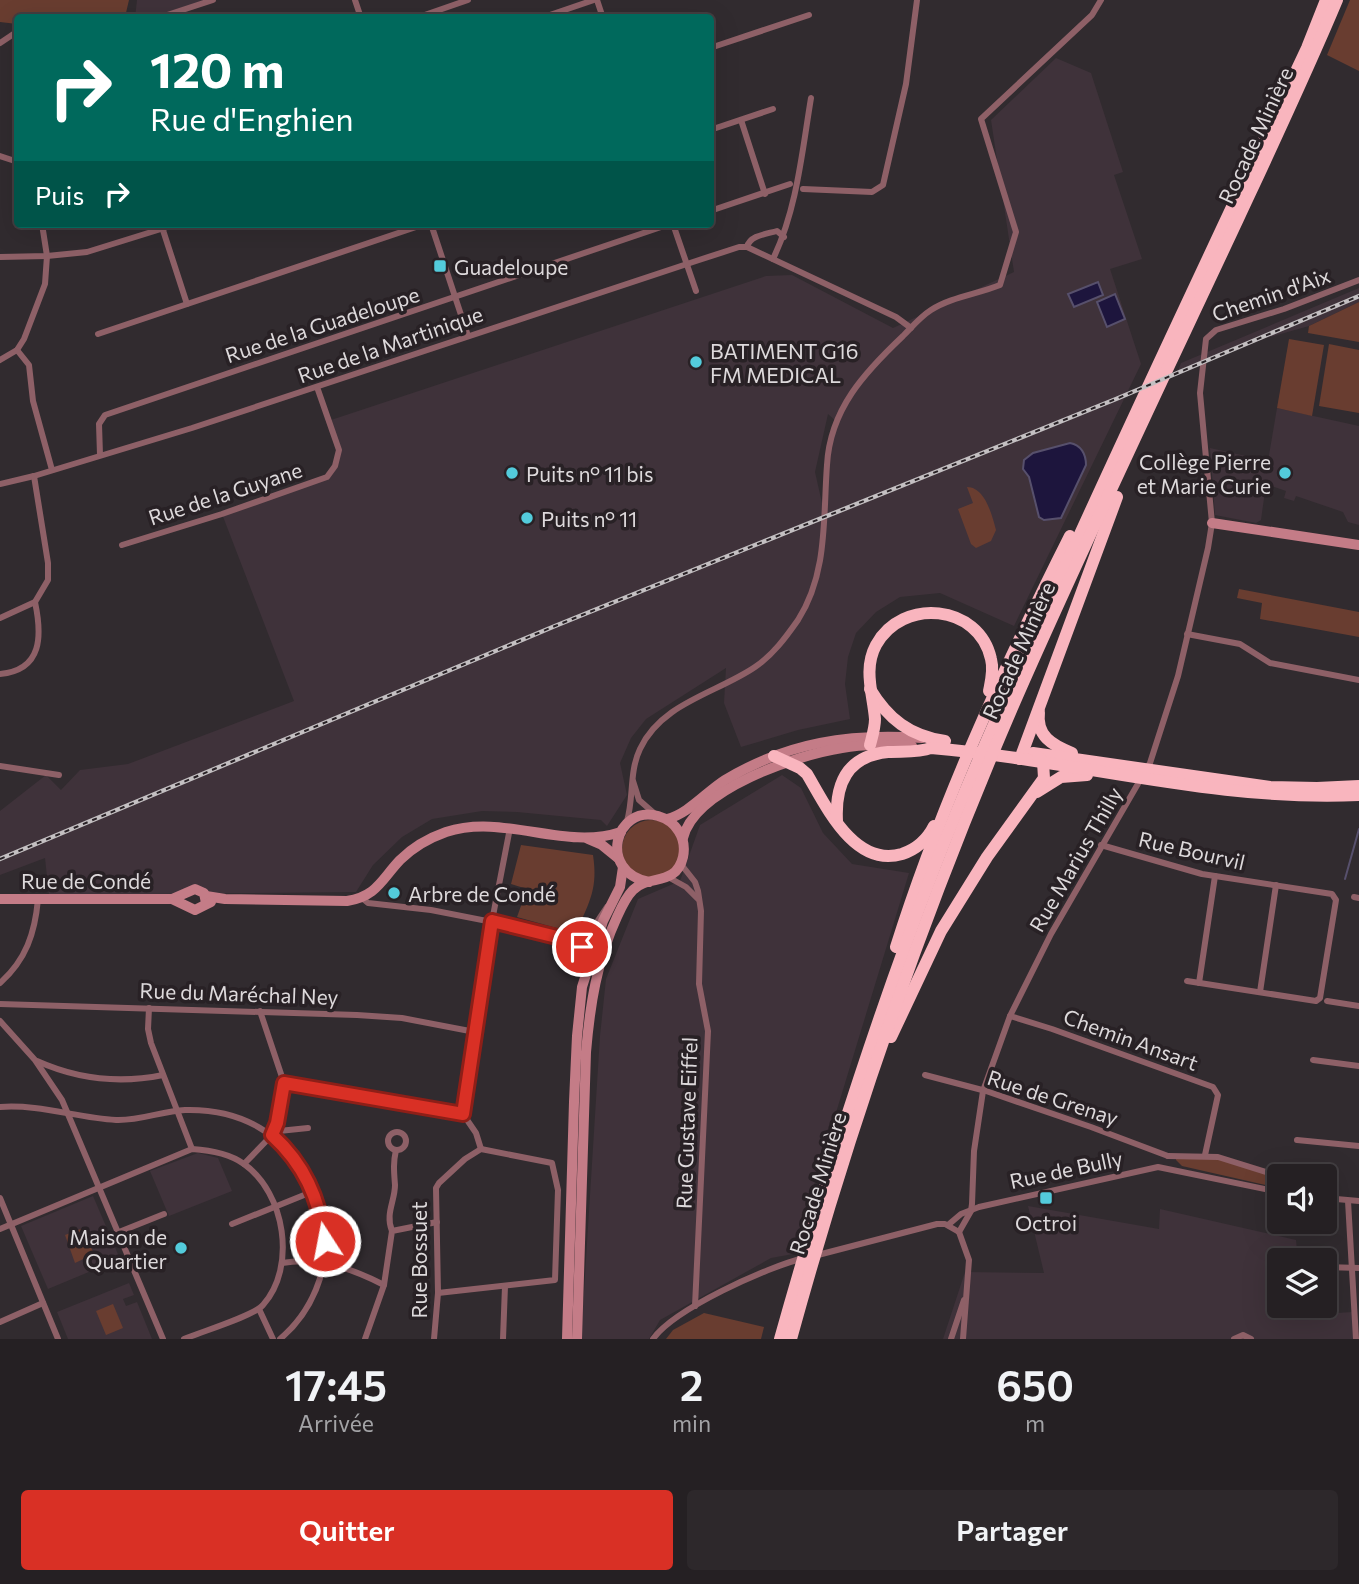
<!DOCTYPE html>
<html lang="fr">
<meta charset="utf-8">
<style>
body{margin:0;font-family:Commissioner,sans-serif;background:#2d282b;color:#f1f3f6;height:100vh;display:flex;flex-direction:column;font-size:26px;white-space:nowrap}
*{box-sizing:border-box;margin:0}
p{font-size:23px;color:#a3a3a6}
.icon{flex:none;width:38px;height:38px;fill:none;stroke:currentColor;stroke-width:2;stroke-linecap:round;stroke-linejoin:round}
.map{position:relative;height:1339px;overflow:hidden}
.panel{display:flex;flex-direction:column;background:#252023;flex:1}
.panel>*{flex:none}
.banner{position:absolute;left:14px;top:14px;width:700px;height:214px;border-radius:7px;box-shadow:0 7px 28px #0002,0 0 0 2px #423e41;background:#00695c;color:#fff;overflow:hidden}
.buttons{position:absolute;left:1267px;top:1164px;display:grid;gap:14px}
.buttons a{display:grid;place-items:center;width:70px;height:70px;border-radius:7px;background:#252023;box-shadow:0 7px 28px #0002,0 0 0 2px #423e41;font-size:35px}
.pin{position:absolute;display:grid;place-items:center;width:60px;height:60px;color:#fff;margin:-30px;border:4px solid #fff;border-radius:50%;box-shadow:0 2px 7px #0007}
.me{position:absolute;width:77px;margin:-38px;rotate:349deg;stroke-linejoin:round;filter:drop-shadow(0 0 5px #0008)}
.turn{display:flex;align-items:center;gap:24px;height:147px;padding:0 21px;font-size:32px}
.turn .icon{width:91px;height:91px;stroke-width:2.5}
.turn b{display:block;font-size:49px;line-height:60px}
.then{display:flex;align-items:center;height:66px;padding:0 21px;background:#0003;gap:14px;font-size:26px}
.eta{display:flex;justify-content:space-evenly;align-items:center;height:119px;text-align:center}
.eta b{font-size:42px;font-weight:600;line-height:49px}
.primary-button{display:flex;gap:14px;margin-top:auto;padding:14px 21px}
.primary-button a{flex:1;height:80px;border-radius:7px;background:#d93025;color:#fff;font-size:28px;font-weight:600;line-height:80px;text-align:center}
.primary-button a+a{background:#2d282b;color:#f1f3f6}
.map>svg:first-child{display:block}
.built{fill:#3f323a;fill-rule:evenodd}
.green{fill:#693d30}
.water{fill:#1d153d;stroke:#57506c;stroke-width:2}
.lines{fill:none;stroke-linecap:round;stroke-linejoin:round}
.stream{stroke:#57506c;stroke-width:2}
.street{stroke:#8e6067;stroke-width:6}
.secondary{stroke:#c47c87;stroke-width:10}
.highway{stroke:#f9b5be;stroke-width:12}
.rail-casing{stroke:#c3bfc1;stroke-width:4.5}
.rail{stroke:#282125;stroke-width:2;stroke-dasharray:5;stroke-linecap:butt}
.route-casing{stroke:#8d1f18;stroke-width:18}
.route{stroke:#d93025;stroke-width:12}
.poi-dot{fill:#53cbdb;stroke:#282125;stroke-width:2.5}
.labels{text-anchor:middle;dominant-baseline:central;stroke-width:7;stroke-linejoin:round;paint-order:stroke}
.street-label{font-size:21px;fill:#ddd9db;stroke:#282125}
.poi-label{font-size:21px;fill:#ddd9db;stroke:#282125;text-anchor:start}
</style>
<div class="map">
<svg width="1359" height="1339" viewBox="0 0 1359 1339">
<rect width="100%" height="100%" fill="#312b2f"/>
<g class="built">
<path d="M137,0H205L152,17L135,18Z"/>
<path d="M1056,58L1091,73L1123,172L1114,175L1142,259L1110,269L1141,364L1014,626L940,593L900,597L876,612L856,633L848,657L845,684L850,719L798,730L741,747L724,703L726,668L646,719L631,738L620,763L627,795L607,826L601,820L517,812L482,811L432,819L402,837L373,865L356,892L49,895L45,858L0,875V811L46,775L61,790L80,770L128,764L294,701L222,514L327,477L339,450L328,421L766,276L792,275L893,328L1014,272L991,120ZM828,414L837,422L827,462L822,503L815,472Z"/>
<path d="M1359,288V302L1309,326L1263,339L1177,374L1181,363Z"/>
<path d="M1277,408L1359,426V525L1348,522L1343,512L1296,496L1294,501L1284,498L1286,491L1266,484L1261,520L1256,523L1215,515L1210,448L1268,461Z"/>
<path d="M782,775L801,788L823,833L852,864L909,873L793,1254L771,1258L660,1320L649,1339H581L600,1036L606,979L638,899L680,881L700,825Z"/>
<path d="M198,1153L218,1158L232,1191L169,1216L150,1171Z"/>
<path d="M93,1196L120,1259L48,1289L21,1226Z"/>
<path d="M1028,1206L1159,1229L1160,1209L1296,1240L1298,1260H1279V1306H1304L1305,1315L1352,1312L1354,1339H943L965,1272L1044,1273Z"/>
<path d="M129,1283L134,1295L123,1299L126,1306L137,1302L152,1339H68L57,1312Z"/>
</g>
<g class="green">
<path d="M0,0H129L125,17L18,18L17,24L0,22Z"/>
<path d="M1350,0H1359V71L1327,55Z"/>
<path d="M1359,302V342L1308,333L1309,326Z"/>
<path d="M1289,339L1324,345L1312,416L1277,408Z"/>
<path d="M1329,344L1359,350V413L1319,406Z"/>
<path d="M967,487C985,487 992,515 996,530L991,541L976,548L971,544L958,509L973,503Z"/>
<path d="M1239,589L1359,612V637L1260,619L1262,603L1237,598Z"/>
<circle cx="651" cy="849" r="29"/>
<path d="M521,845L593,855C598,888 590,901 577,930L571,932L517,917L527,889L511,884Z"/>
<path d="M1176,1157L1218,1158L1279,1178V1188L1182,1166L1176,1160Z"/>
<path d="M83,1228L94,1254L75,1263L65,1235Z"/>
<path d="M113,1304L123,1328L106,1335L96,1311Z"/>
<path d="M704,1313L764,1327L761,1339H666L673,1330Z"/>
</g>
<g class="water">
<path d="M1098,282L1103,295L1074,307L1068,294Z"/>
<path d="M1115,294L1125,319L1107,327L1097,302Z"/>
<path d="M1070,443C1081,445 1086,454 1086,465L1061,518L1044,520L1039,517L1029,477L1023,469L1024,460L1033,453Z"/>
</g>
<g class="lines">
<path class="stream" d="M1345,879L1359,829"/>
<g class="street">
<path d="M355,0L361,18"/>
<path d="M597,0L603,18"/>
<path d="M158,18L213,0"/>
<path d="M416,18L468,0"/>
<path d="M541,18L594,0"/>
<path d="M0,43L18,31"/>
<path d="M710,48L809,15"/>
<path d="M741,120L765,194"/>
<path d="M710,130L773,109"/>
<path d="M0,156L18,162"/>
<path d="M803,189L872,192L883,185L906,84L917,0"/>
<path d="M710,211L790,184"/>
<path d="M161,224L187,304"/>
<path d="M431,224L468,336"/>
<path d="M673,224L696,291"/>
<path d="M747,247L896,317L911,328"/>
<path d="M0,257L47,256L87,252L177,224"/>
<path d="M773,259C797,209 802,152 811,98"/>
<path d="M98,334L425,224"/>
<path d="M17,350L29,365L33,401L52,470"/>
<path d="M0,360L17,350L24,339L45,284L47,256L42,224"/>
<path d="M100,455L99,424L105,415L670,224"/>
<path d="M0,484L34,476L192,428L696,261L739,247H747C750,235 767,234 777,231L784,237"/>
<path d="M122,545L222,514L327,477L335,466L339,450L317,387"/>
<path d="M0,618L35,602"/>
<path d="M1187,634L1240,644L1270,663L1359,680"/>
<path d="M0,674C43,670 42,635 35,602L48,580V563L34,476"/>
<path d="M0,766L59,775"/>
<path d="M633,781L639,800L655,814"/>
<path d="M627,821C634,797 629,772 640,749C661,703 717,693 755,667C773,655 786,637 798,620C828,573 823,518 827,465C830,409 865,372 903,336C912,327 920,317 931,310C951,297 978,294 1000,285L1016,232L981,119L1092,15L1101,0"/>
<path d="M1101,845L1202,874L1332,894L1336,900L1320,998L1316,1001L1187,981"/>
<path d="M680,863L695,882L698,891L701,911L699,984L708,1031L695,1306"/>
<path d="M668,877L686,887L698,899"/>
<path d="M1354,897L1359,898"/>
<path d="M362,898L368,903L431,910L533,930L569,940L582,947L590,959"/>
<path d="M571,940L589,934L607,907"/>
<path d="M0,983C26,960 35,933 38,899"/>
<path d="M1199,983L1215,876"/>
<path d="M1260,992L1276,885"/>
<path d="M1327,1001L1359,1006"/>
<path d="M0,1004L357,1015L402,1018L475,1032"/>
<path d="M149,1008L148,1029L151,1043L192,1149"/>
<path d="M1010,1016L1052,1029L1213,1087L1218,1095L1205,1155"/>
<path d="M0,1021L35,1060L62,1100L163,1339"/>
<path d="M1313,1060L1359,1066"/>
<path d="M37,1061C77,1079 119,1084 163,1075"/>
<path d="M925,1075L986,1091L1091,1127L1168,1156"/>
<path d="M284,1083L463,1114"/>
<path d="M0,1107C40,1104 77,1118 116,1120C140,1121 162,1111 185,1110C261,1108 312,1156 324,1230C330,1270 311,1313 280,1339"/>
<path d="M463,1114L492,921L510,828"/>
<path d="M463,1114L476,1133L481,1149"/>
<circle cx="397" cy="1141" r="9"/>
<path d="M272,1135L279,1131L308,1128"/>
<path d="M1297,1140L1359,1146"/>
<path d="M1168,1156L1218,1157L1279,1176"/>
<path d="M244,1164L272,1135L277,1123L284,1083L260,1011"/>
<path d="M0,1198L58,1339"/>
<path d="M1325,1198L1359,1201"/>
<path d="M1348,1201L1356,1339"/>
<path d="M232,1224L314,1191"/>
<path d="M948,1225L961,1214L979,1207L1158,1167L1279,1192"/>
<path d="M0,1229L192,1149C209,1150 230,1154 244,1164C285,1193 297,1267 263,1305C254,1316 200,1332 184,1339"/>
<path d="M392,1231C385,1214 395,1201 395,1185C394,1172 393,1163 396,1150"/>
<path d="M119,1232L164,1214"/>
<path d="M959,1232L971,1211L972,1204L974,1151L983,1091L1010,1016L1051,934L1150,763L1178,676L1208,548L1212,523L1200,393L1206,339L1216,330L1284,309L1359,280"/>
<path d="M959,1232L969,1260L963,1339"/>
<path d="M814,1256L937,1224H945L959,1232"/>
<path d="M282,1263C319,1257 351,1268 384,1285"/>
<path d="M1325,1267L1359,1268"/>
<path d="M259,1309L273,1339"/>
<path d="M0,1322L43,1303"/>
<path d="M365,1339L384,1285L392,1231L437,1222"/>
<path d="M434,1339L438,1293L436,1188L439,1183L465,1159L481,1149L552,1163L558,1190L555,1280L438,1293"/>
<path d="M503,1339L505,1286"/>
<path d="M653,1339C674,1309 767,1267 804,1258"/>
<path d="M951,1339L964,1300"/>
<path d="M1234,1339L1243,1335L1251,1339"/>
</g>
<g class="secondary">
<path d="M1212,523L1359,545"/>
<path d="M667,819C688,814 706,792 725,780C788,742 850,733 922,738"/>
<path d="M683,838C695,789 797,755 842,748C865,744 889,745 912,746"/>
<path d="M588,839L602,845L618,858"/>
<path d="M206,896L225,899L347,901C377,896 381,880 400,860C413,847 429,838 446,832C504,813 564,851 621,832"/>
<path d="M0,899H172L195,889L204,893L206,903"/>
<path d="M172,899L195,910L211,902"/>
<path d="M567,1339L574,1102L577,1036L582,987L603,921L620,887L623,867"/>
<path d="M577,1339L586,1052C590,1005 597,960 617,917C621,908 626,897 633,890C648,874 676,887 683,857C687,838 676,821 658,816C615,804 597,872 649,882"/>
</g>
<g class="highway">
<path d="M870,689C888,719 910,736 945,741"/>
<path d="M1039,712C1036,736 1052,745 1072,753"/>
<path d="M870,745C872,737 875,728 875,719C873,694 863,669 876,645C902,597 979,604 991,659C994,670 991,681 989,691"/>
<path d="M1033,753L1270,787L1317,788L1359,786"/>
<path d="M774,756L800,768L807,774C827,808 855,868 902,854C917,849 927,840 934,826"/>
<path d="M1020,759L1117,497"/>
<path d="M1037,792L1061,777L1087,775"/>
<path d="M837,821C835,784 847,756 888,752C902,751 918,753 931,748C1074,760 1215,802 1359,795"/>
<path d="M896,947C941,805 1003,669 1070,536"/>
<path d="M891,1037L941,931L987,857L1044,778L1043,762L1038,757"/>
<path d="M780,1339C825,1179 875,1021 935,866C973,768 1017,672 1061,576C1141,399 1224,224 1307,48L1326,0"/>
<path d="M791,1339C851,1121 925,909 1015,701C1086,539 1163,379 1238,219C1272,146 1306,74 1337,0"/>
</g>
<g class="rail-casing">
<path id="rail" d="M0,859L555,626L1116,399L1359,296"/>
</g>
<use href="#rail" class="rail"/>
</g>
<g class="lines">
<g class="route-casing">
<path id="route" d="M325,1241C319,1198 304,1164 272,1135L277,1123L284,1083L463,1114L492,921L569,940L582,947"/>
</g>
<use href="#route" class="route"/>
</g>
<g class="poi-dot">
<rect x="433" y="259" width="14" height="14" rx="3.5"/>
<circle cx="696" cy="362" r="7"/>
<circle cx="512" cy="473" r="7"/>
<circle cx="1285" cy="473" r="7"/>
<circle cx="527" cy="518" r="7"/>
<circle cx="394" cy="893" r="7"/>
<rect x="1039" y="1191" width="14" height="14" rx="3.5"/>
<circle cx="181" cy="1248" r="7"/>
</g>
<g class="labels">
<g class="street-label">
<text transform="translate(1255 135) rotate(-65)">Rocade Minière</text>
<text transform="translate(1271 294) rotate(-19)">Chemin d'Aix</text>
<text transform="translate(322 324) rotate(-18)">Rue de la Guadeloupe</text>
<text transform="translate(390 344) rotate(-19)">Rue de la Martinique</text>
<text transform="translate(225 493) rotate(-18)">Rue de la Guyane</text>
<text transform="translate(1018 650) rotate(-66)">Rocade Minière</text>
<text transform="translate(1192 850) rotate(13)">Rue Bourvil</text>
<text transform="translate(1075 859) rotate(-60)">Rue Marius Thilly</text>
<text x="86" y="880">Rue de Condé</text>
<text transform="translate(239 993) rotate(2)">Rue du Maréchal Ney</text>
<text transform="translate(1131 1039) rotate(20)">Chemin Ansart</text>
<text transform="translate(1053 1097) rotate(18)">Rue de Grenay</text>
<text transform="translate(686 1123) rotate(-88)">Rue Gustave Eiffel</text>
<text transform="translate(1066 1169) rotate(-12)">Rue de Bully</text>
<text transform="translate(817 1183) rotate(-73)">Rocade Minière</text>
<text transform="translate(418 1260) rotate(-90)">Rue Bossuet</text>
</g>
<g class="poi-label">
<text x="454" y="266">Guadeloupe</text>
<text x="710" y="350">BATIMENT G16<tspan x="710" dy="24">FM MEDICAL</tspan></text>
<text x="1271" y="461" text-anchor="end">Collège Pierre<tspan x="1271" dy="24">et Marie Curie</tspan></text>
<text x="526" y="473">Puits n° 11 bis</text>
<text x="541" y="518">Puits n° 11</text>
<text x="408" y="893">Arbre de Condé</text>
<text x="1046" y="1222" text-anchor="middle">Octroi</text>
<text x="167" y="1236" text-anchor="end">Maison de<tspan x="167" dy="24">Quartier</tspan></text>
</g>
</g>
</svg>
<div class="buttons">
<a><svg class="icon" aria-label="sound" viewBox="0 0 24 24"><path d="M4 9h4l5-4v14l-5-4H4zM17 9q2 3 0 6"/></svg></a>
<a><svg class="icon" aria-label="layers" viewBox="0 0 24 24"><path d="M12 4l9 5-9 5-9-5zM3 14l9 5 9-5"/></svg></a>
</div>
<div class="pin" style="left:582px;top:947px;background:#d93025"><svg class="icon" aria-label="arrive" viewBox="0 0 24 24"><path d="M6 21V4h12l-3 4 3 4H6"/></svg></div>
<svg class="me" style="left:325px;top:1241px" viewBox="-20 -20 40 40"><circle r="17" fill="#d93025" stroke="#fff" stroke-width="3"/><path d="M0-11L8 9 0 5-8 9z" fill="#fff"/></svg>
<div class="banner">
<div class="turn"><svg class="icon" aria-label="right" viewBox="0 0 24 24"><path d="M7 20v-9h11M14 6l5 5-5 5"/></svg><div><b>120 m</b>Rue d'Enghien</div></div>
<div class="then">Puis<svg class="icon" aria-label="right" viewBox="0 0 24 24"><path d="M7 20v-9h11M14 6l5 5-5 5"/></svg></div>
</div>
</div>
<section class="panel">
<div class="eta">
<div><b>17:45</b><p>Arrivée</p></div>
<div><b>2</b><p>min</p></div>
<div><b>650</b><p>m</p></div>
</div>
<div class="primary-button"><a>Quitter</a><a>Partager</a></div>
</section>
